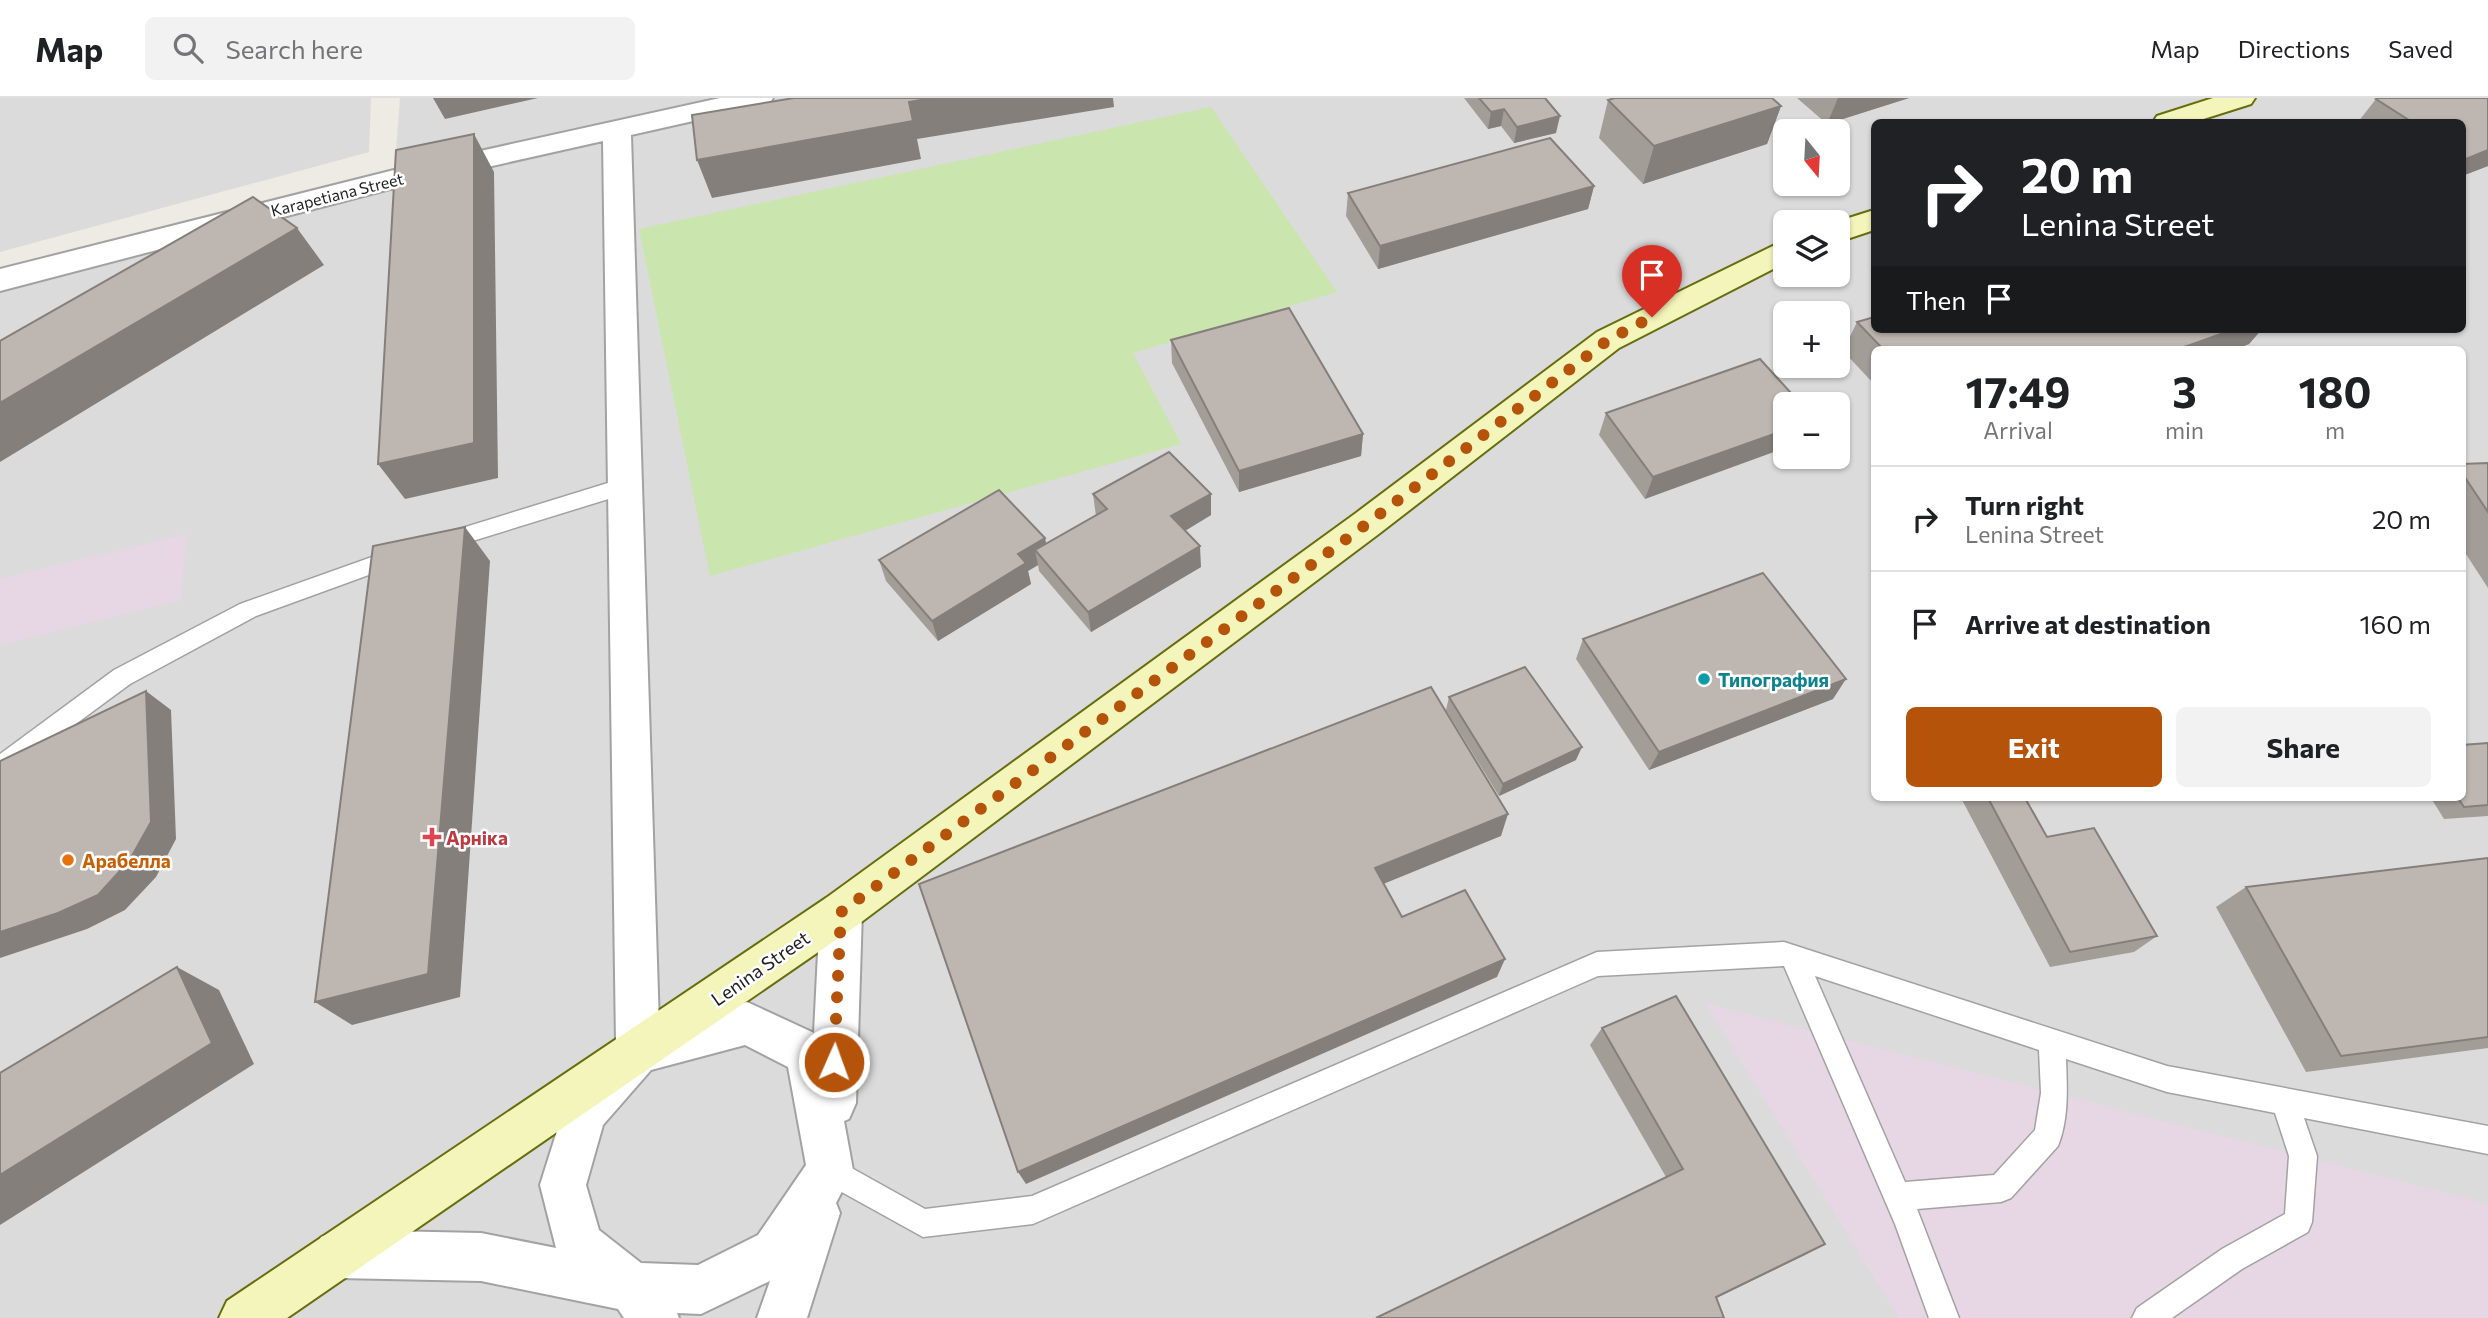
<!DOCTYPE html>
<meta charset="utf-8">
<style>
body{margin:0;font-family:Commissioner,sans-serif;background:#f2f2f2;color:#202124;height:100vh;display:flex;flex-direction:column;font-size:26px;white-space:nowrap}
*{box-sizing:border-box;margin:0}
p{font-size:23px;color:#757577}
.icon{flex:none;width:38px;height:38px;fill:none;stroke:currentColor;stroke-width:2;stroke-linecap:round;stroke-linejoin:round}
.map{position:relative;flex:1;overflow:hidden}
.details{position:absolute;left:1871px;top:248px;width:595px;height:455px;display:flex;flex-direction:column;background:#fff;border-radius:10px;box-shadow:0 2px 5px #0004}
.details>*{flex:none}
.banner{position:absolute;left:1871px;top:21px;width:595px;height:214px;border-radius:10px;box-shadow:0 2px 5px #0004;background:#202124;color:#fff;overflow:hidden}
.needle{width:46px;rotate:162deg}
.buttons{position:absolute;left:1773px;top:21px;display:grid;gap:14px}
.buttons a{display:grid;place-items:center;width:77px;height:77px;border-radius:10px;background:#fff;box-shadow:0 2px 5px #0004;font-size:35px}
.pin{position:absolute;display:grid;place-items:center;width:60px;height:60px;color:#fff;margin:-72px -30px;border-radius:50% 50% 50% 0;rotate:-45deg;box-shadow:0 0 7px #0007}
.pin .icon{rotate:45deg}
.me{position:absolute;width:77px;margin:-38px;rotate:2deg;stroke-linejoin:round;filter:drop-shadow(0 0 5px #0008)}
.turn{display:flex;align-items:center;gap:24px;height:147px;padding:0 35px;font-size:32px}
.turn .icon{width:91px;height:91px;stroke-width:2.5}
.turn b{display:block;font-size:49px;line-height:60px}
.then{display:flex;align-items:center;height:66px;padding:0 35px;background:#0003;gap:14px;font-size:26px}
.eta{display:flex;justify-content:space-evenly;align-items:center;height:119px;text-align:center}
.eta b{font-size:42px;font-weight:700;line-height:49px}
.button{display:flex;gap:14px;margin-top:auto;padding:14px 35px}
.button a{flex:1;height:80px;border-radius:10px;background:#b45309;color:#fff;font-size:28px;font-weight:700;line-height:80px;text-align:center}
.button a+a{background:#f2f2f2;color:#202124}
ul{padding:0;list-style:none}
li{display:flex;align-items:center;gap:21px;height:105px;padding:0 35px;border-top:2px solid #e0e0e0}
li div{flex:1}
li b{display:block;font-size:26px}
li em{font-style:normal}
header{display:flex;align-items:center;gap:42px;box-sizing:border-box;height:98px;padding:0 35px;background:#fff;border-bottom:2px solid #e0e0e0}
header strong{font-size:33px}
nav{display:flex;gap:38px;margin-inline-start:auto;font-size:24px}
.search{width:490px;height:63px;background:#f2f2f2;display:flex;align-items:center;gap:18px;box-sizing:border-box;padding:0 24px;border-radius:10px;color:#757577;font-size:26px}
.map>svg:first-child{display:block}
.residential{fill:#dcdbdb;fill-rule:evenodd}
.industrial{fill:#e7d6e4}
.grass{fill:#cae5ad}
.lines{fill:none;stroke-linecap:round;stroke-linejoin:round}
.lane-casing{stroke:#a2a2a2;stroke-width:3}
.street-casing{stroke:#a2a2a2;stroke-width:4}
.secondary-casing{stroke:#666e0c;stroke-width:4}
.lane{fill:#fff;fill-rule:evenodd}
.street{fill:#fff;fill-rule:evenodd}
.secondary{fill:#f4f5bb;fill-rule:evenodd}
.wall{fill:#a39d98}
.shaded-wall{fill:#857f7c}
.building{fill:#beb6b1;stroke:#857f7c;stroke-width:2}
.route{stroke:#b45309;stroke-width:12;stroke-dasharray:0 21.6}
.culture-dot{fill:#0f9aa8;stroke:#fff;stroke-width:2.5}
.health-dot{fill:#e0444e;stroke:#fff;stroke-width:2.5}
.food-dot{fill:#e8710a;stroke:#fff;stroke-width:2.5}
.labels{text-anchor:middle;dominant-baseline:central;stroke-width:5;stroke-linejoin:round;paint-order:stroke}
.far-street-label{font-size:16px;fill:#1e1e1e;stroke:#fff}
.culture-label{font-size:19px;font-weight:bold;fill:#0d838f;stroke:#fff;text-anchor:start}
.health-label{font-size:19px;font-weight:bold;fill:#be3a42;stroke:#fff;text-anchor:start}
.food-label{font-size:19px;font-weight:bold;fill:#c56008;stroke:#fff;text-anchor:start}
.street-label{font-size:19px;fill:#1e1e1e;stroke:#fff}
</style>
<header>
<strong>Map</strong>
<div class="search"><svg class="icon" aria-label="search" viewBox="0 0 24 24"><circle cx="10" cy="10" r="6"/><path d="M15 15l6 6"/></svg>Search here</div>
<nav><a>Map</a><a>Directions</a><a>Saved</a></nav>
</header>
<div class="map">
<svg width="2488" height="1220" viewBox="0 0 2488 1220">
<rect width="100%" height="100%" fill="#eeeae4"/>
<g class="residential">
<path d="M0,0H371L369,54L0,154Z"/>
<path d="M400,0H2488V1220H0V180L394,81ZM1874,24H2462V231H1874ZM1785,33H1838V86H1785ZM1785,124H1838V177H1785ZM1785,215H1838V268H1785ZM1874,252H2462V700H1874ZM1785,306H1838V359H1785Z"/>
</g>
<g class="industrial">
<path d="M186,436L181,502L0,547V481Z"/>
<path d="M1706,906L2488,1106V1220H1899Z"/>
</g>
<path class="grass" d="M1211,9L1337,194L1133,255L1181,346L710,478L639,131Z"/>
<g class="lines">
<g class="lane-casing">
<g id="lane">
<path d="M624,380L631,382L634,388L631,394L440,453L433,451L429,445L433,439Z"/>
<path d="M400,449L407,451L411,457L407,463L256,518L130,586L8,676L0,679V656L114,572L240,506Z"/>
<path d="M1784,844L2167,968L2488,1028V1056L2304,1020L2317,1058L2312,1124L2308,1134L2242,1171L2172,1220H2132L2137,1210L2222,1151L2285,1116L2289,1058L2275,1015L2167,994L2066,961C2067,989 2069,1021 2058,1048L2011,1100L2001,1104L1917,1111L1959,1220H1929L1895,1126L1784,868L1598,878L1033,1126L923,1139L820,1082L816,1072L820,1062L830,1058L925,1111L1032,1098L1597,854ZM1815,878L2039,952L2041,995L2035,1032L1994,1077L1905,1084Z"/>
</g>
</g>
<g class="street-casing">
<path id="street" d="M720,0H773L769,6L631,37L659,927L747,904L814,935L820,814L826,800L841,794L856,800L862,814L856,1005L849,1021L844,1023L853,1072L836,1105L840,1115L807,1220H757L770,1183L701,1216L677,1215L679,1220H624L618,1211L481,1183L338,1180L321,1173L314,1156L321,1139L338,1132L481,1135L556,1150L540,1087L568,998L616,946L603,43L394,90L0,193V171L394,72ZM745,947L788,969L806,1067L758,1137L698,1167L641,1165L599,1132L586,1087L603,1027L651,972Z"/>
</g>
<g class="secondary-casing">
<g id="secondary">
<path d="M2213,0H2255L2251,6L2194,24H2153L2157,18Z"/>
<path d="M1874,112V132L1838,144L1836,124Z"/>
<path d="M1785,142V165L1619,250L1380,435L856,828L287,1220H219L227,1203L826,800L1356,415L1597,234Z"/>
</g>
</g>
<use href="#lane" class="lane"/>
<use href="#street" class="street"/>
<use href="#secondary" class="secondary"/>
</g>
<g class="wall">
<path d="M1464,0H1545L1556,35L1514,45L1501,28L1488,31Z"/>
<path d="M1797,0H1909L1827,26Z"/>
<path d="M2488,0V68L2462,78V24H2358L2376,1Z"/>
<path d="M1608,2L1781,8L1767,46L1643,86L1599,40Z"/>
<path d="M1594,88L1588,111L1378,171L1346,118L1348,95Z"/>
<path d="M1857,224L1874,231H2262L2249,246L2233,252H1874V286L1843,253Z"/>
<path d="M1171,242L1363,336L1361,358L1239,394L1172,265Z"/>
<path d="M1801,306L1645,401L1599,337L1606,315Z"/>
<path d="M2488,365V490L2462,450V366Z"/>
<path d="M1093,396H1211V417L1185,433L1201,469L1091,534L1039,473L1038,467L1028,473L1031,486L938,543L886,483L879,462L1045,440L1046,446L1096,418Z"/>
<path d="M1583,541L1833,601L1649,672L1576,561Z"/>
<path d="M1449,599L1576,662L1499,698L1446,612Z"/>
<path d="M2488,645V718L2444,721L2431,700H2462Z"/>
<path d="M1961,700H2025L2047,739L2157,838L2134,854L2050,869Z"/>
<path d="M2488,760V950L2306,974L2216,809L2246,789Z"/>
<path d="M1602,930L1825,1146L1717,1199L1666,1079L1590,947Z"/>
</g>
<g class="shaded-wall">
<path d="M433,0H538L445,21Z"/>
<path d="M932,0H1113L1114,9L917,41L921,61L712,100L697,62L909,4Z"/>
<path d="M1838,0H1909L1827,26Z"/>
<path d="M1781,8L1767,46L1643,86L1654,48Z"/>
<path d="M1504,11L1501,28L1488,31L1491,14Z"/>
<path d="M1560,18L1556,35L1514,45L1517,29Z"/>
<path d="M474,36L494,74L498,380L405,401L378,366Z"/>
<path d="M2488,52V68L2462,78V65L2466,61Z"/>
<path d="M1594,88L1588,111L1378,171L1380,148Z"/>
<path d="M297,130L324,167L0,364V305Z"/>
<path d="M2235,231H2262L2249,246L2233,252H2176Z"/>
<path d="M1785,332V350L1645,401L1653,379Z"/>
<path d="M1363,336L1361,358L1239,394V373Z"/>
<path d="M1211,396V417L1173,440L1171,418Z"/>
<path d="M465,429L490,463L460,899L352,927L315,904Z"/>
<path d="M1045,440L1049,461L1035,452L1038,467L1028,473L1031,486L938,543L932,523L1018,456Z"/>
<path d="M1200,448L1201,469L1091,534L1088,514Z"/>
<path d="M1846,581L1833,601L1649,672L1659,654Z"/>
<path d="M146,593L171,612L176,741L156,779L125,812L87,831L0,860V834Z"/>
<path d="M1582,649L1576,662L1499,698L1503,686Z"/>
<path d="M1508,716L1501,738L1371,791L1375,770Z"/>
<path d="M1505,861L1497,879L1026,1086L1018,1074Z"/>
<path d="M177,869L219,892L254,966L0,1127V1077Z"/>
<path d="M1825,1146L1805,1157L1700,1208L1716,1199Z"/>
</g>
<g class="building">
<path d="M794,0H932L909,4L913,23L697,62L692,17Z"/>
<path d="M1479,0H1545L1560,18L1517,29L1504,11L1491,14Z"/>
<path d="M1615,0H1772L1781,8L1654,48L1608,2Z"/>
<path d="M2378,0H2488V52L2466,61L2462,58V24H2412L2376,1Z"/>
<path d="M474,36V345L378,366L396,52Z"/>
<path d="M1550,40L1594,88L1380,148L1348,95Z"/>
<path d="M253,99L297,130L0,305V243Z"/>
<path d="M1289,210L1363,336L1239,373L1171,242Z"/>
<path d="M1874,219V231H2235L2176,252H1884L1857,224Z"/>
<path d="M1760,261L1801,306H1785V332L1653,379L1606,315Z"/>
<path d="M1169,354L1211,396L1171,418L1200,448L1088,514L1035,452L1107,411L1093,396Z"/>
<path d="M2488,365V414L2462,375V366Z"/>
<path d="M999,392L1045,440L1018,456L1026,465L932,523L879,462Z"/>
<path d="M465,429L428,876L315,904L373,448Z"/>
<path d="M1763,475L1846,581L1659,654L1583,541Z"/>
<path d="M1525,569L1582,649L1503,686L1449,599Z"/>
<path d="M1431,589L1508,716L1375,770L1402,819L1465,792L1505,861L1018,1074L919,786Z"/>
<path d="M146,593L151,724L129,763L98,797L58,815L0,834V663Z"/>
<path d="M2488,645V707L2464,709L2458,700H2462V647Z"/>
<path d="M1988,700H2025L2047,739L2094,730L2157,838L2070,854Z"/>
<path d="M2488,760V939L2341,958L2246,789Z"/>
<path d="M177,869L212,945L0,1077V975Z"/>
<path d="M1676,898L1825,1146L1716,1199L1724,1220H1376L1683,1071L1602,930Z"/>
</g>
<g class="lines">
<path class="route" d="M834,964L841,814L1368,425L1608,242L1652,219"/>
</g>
<circle class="culture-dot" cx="1704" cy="581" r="7"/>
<path class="health-dot" d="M428.5 728.5h7v7h7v7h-7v7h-7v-7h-7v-7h7z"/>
<circle class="food-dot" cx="68" cy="762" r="7"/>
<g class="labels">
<g class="far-street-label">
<text transform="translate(337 96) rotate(-14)">Karapetiana Street</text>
</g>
<g class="culture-label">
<text x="1718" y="581">Типография</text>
</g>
<g class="health-label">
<text x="446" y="739">Арніка</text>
</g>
<g class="food-label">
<text x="82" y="762">Арабелла</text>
</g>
<g class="street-label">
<text transform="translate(760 870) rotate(-35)">Lenina Street</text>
</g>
</g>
</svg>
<div class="buttons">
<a><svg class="needle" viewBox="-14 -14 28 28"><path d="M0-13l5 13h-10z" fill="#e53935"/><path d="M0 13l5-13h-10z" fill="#757577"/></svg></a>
<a><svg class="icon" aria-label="layers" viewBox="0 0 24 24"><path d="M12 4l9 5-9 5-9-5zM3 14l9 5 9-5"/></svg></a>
<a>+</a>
<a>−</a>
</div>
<div class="pin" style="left:1652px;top:219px;background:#d93025"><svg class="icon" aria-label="arrive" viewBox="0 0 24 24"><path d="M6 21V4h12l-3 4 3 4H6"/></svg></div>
<svg class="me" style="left:834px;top:964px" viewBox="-20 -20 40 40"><circle r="17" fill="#b45309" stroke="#fff" stroke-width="3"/><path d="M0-11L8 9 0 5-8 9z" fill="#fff"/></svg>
<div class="banner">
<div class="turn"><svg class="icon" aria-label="right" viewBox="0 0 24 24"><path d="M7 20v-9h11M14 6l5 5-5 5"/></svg><div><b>20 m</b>Lenina Street</div></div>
<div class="then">Then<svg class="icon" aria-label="arrive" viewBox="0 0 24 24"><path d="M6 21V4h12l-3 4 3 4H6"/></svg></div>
</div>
<section class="details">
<div class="eta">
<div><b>17:49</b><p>Arrival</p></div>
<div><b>3</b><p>min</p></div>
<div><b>180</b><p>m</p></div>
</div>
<ul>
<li><svg class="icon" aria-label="right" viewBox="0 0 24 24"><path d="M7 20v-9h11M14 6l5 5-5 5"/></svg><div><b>Turn right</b><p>Lenina Street</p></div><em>20 m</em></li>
<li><svg class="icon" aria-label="arrive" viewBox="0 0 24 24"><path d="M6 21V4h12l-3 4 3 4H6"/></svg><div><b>Arrive at destination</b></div><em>160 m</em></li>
</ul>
<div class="button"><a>Exit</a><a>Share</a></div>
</section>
</div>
